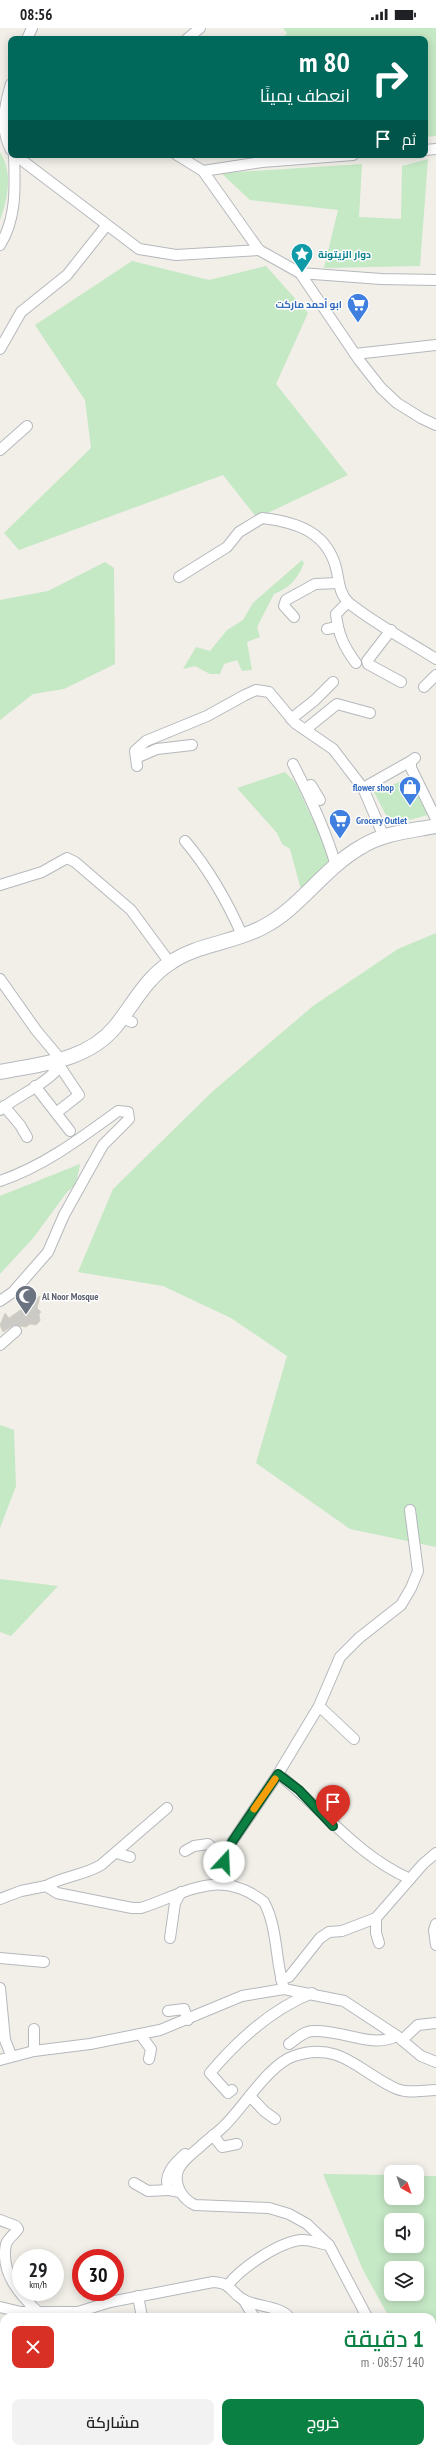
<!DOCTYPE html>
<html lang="ar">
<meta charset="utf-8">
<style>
body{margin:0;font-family:"PT Sans Narrow",Cairo,sans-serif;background:#f2f2f2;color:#202124;direction:rtl;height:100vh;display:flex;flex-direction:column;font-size:15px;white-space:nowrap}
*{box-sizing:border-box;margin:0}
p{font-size:13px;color:#757577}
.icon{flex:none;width:22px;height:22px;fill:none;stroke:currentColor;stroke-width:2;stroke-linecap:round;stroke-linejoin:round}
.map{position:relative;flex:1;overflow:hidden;direction:ltr}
.panel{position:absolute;left:0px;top:2285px;width:436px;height:140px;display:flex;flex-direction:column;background:#fff;border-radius:12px 12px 0 0;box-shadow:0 2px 10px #0003;direction:rtl}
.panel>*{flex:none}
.hud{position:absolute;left:8px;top:8px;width:420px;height:122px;border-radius:8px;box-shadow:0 2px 10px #0003;direction:rtl;background:#00695c;color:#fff;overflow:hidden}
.needle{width:26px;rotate:140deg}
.fabs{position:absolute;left:384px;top:2137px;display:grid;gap:8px}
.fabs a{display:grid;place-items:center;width:40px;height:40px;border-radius:8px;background:#fff;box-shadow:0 2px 10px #0003;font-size:20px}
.speed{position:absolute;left:12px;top:2221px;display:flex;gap:8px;font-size:20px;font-weight:700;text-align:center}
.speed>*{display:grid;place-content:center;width:52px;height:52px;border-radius:50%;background:#fff;box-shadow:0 2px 10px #0003;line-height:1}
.speed small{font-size:10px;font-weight:400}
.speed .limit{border:6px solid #d22;background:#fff;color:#111}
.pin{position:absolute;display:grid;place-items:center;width:34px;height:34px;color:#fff;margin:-41px -17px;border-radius:50% 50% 50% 0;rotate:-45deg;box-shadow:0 0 4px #0007}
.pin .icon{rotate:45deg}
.me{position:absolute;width:44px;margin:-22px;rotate:20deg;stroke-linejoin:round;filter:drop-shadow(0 0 3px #0008)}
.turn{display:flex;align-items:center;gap:14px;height:84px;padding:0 12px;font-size:18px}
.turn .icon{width:52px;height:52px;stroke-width:2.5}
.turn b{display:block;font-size:28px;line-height:34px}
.then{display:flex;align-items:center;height:38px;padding:0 12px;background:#0003;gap:8px;font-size:15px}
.round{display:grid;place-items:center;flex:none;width:42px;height:42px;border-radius:8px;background:#f2f2f2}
.head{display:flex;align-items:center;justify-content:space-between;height:68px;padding:0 12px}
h1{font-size:24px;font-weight:600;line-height:30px;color:#0b8043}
.action{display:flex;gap:8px;margin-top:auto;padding:8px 12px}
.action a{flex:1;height:46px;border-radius:8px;background:#0b8043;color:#fff;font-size:16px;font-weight:600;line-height:46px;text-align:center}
.action a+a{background:#f2f2f2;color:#202124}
.status{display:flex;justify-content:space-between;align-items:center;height:28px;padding:0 20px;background:#fff;direction:ltr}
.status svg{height:11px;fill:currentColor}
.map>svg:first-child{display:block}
.green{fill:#c5e8c5;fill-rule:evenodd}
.building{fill:#cccac5;stroke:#d6d1c6}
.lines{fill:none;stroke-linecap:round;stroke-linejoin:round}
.minor-casing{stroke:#b5b8bc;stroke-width:12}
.secondary-casing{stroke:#b6babf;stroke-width:16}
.minor{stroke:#fff;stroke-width:10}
.secondary{stroke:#fff;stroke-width:14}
.route-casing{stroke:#07532c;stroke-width:10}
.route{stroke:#0b8043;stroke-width:7}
.slow{stroke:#f59e0b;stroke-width:7}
.labels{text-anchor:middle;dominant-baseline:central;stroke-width:3;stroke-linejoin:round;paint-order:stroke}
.culture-label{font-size:10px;font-weight:bold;fill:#0d838f;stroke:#fff;text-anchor:start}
.shop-label{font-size:10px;font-weight:bold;fill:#366cbe;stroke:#fff;text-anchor:end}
.worship-label{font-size:10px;font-weight:bold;fill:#5b616d;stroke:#fff;text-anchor:start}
</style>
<div class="status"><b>08:56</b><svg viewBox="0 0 49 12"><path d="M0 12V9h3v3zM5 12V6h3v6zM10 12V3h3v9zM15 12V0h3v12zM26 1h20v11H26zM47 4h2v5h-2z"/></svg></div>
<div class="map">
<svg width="436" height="2425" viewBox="0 0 436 2425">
<rect width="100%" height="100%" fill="#f1efe8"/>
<g class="green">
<path d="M283,0H436V108L425,109V11H282L287,5Z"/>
<path d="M0,124C13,144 8,170 0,192Z"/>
<path d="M428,131L420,238L324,240L338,182L250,172L221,145L362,136L359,189L401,191L402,138Z"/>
<path d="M132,233L209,252L266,238L308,285L276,356L348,447L257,490L223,447L19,522L4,505L91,420L85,372L35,297Z"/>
<path d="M302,532L304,535C298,550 290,560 274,566L257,599L260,609L247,614L252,642L242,643L237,632L224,636L220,646H210L195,638L183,641L196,619L210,623L227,602L243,592L253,575Z"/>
<path d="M105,534L114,540L115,636L64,661L33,666L0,692V572L48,563Z"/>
<path d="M285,744L295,754L328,824L330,833L301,862L290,821L282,816L277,805L237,760Z"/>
<path d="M412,749L428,787L391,797L374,764Z"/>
<path d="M436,905V1519L350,1501L256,1435L287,1328L231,1290L163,1258L78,1244L113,1161L212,1064L313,978L398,921Z"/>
<path d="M80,1136L76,1156L67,1164L34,1209L0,1246V1168Z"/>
<path d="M0,1397L14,1402L16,1458L0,1500Z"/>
<path d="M0,1551L58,1558L11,1608L0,1604Z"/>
<path d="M323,2146L391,2147V2170H417V2148H436V2425H338L346,2421H432V2289H389L363,2242ZM391,2192H417V2218H391ZM391,2240H417V2266H391Z"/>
</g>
<path class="building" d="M40,1268L37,1280L41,1284L39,1286L40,1293L36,1297L30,1296L26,1299L14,1297L3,1304L0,1297L5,1285L9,1290Z"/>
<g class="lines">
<g class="minor-casing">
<g id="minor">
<path d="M27,11L32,0"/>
<path d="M187,11L200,0"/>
<path d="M11,56C4,79 0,101 11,122"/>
<path d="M425,122L436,121"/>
<path d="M15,127L139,221L176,227L259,222"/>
<path d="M177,127L203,143L262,134L353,127"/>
<path d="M203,143L259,222L300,245L359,332L381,360L397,375L421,390L436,397"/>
<path d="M0,217C17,190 15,158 14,127"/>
<path d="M300,245L381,251L436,252"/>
<path d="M0,321L21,284L67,247L106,198"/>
<path d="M355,326L436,317"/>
<path d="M0,422L27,398"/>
<path d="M179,549L227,519L239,504L262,490C298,494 329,505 337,544C339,555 340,567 349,575C375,596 408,613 436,631"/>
<path d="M348,574L336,586C338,606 344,619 356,635"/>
<path d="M294,589L284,578L286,572L315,556L338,555"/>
<path d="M327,601L337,599"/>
<path d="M391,602L367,633L368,636L401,654"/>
<path d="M424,659L436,647"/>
<path d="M291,691L315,672L333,654"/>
<path d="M306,701L337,676L370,685"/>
<path d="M136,730L157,721L192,717"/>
<path d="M415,730L411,733V740L436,791"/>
<path d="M293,736C308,765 327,806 336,838"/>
<path d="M137,738L135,723L146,713L207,688L245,667L256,662L269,664L295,695L333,721L363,760L384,809"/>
<path d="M305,759L311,757L320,772"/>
<path d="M363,760L411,733"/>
<path d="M185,813C209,841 228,875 243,909"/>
<path d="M0,857L42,844L67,830L75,834L131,882L170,935"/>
<path d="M0,951L36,1002L61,1032"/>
<path d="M122,990L132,994"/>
<path d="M35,1058L70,1103"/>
<path d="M4,1078L20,1097L27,1109"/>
<path d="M0,1082C17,1068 39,1060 55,1044L51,1036"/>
<path d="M56,1085L79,1067L57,1034"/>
<path d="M0,1153C44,1138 81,1110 118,1083L128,1084L129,1091L103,1117L64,1187L48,1224L13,1264L0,1273"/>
<path d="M0,1317L16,1303"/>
<path d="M319,1678L354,1711"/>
<path d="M278,1746C323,1781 356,1827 410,1851"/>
<path d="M185,1823L194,1818L208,1816C216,1821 216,1830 224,1834"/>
<path d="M117,1825L130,1829"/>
<path d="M230,1855L224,1847L223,1839L232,1814L278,1746L319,1678L340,1629L359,1610L401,1577L411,1560L418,1543L410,1482"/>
<path d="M46,1858C64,1848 85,1847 101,1837L167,1780"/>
<path d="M0,1871L21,1863L46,1858L57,1865L132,1880H141C187,1865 219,1839 264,1874C278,1900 275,1932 284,1961"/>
<path d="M376,1890V1905L379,1915"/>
<path d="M436,1896L434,1902L436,1917"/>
<path d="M170,1910L175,1875L181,1864"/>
<path d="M0,1930L44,1934"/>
<path d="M281,1951L289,1949L320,1910L329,1904L342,1903L376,1890L423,1836L436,1825"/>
<path d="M0,1960L5,2012L11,2027"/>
<path d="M168,1983L184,1981L188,1992"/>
<path d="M140,2006L151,2021L149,2031"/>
<path d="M402,2012L418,1997L436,1995"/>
<path d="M289,2016C296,2011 304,2003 313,2003C341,2001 371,2021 397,2008"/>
<path d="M34,2023V2001"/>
<path d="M0,2032L34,2023L90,2016L160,2002L242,1968L284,1961L344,1973L397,2008L421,2028L436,2034"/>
<path d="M232,2062L228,2065L210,2045C237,2013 272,1981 312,1965"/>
<path d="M250,2068L264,2083L275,2091"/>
<path d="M213,2107L222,2119L237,2116"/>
<path d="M134,2155L148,2163L169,2162"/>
<path d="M180,2164L169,2162C162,2147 175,2135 185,2126"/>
<path d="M0,2192L16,2198L18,2201C14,2207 9,2209 6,2216C0,2245 20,2267 38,2284"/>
<path d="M228,2257C241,2240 279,2214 301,2212C310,2211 320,2216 329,2217"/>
<path d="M138,2268L142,2289"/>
<path d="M243,2271L254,2289"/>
<path d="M0,2279L21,2284H78L110,2274L213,2254C231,2255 229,2262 242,2271C255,2279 278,2277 289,2289"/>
<path d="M367,2289L329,2217L307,2196L289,2186L269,2180L195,2177C184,2172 175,2160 177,2146C179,2134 195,2124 203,2116C210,2110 217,2105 224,2098C243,2080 269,2036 294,2028C341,2012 361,2046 397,2061C409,2066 424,2062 436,2062"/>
<path d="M0,2304L4,2305"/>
<path d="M0,2364H4"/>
<path d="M0,2408L4,2406"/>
<path d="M293,2421L312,2425"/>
</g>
</g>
<g class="secondary-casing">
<path id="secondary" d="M0,1044C41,1036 87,1033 115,999C133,977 146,950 170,935C197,916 234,915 263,899C300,880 324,840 361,819C383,805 410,803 436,798"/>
</g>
<use href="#minor" class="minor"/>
<use href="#secondary" class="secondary"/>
</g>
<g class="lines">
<g class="route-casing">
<path id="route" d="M224,1834L232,1814L278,1746L299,1762L333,1798"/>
</g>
<use href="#route" class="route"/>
<path class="slow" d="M254,1781L275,1751"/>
</g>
<defs>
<g id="sight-pin" transform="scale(1.15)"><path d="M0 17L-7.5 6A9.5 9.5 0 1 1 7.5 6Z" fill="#0f9aa8" stroke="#fff"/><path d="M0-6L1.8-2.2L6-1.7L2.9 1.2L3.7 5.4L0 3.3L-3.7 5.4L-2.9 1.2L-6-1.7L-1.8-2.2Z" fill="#fff"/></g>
<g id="supermarket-pin" transform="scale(1.15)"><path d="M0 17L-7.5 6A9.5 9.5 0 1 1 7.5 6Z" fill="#3f7fe0" stroke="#fff"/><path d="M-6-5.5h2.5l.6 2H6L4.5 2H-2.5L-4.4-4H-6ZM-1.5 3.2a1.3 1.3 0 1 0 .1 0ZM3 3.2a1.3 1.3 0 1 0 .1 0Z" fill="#fff"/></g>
<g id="shop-pin" transform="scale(1.15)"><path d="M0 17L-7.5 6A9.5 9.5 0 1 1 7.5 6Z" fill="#3f7fe0" stroke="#fff"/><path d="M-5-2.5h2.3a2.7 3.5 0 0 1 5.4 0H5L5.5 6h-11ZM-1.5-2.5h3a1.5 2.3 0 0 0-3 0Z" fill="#fff"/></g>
<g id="mosque-pin" transform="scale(1.15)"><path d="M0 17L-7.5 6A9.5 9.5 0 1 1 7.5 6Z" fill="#6b7280" stroke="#fff"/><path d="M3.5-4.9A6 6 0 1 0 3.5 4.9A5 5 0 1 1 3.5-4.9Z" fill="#fff"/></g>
</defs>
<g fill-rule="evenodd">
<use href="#sight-pin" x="302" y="226"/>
<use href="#supermarket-pin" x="358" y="276"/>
<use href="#shop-pin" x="410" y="759"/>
<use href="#supermarket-pin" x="340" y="792"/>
<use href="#mosque-pin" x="26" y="1268"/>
</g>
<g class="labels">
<g class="culture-label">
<text x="318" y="226">دوار الزيتونة</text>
</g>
<g class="shop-label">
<text x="342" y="276">ابو أحمد ماركت</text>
<text x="394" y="759">flower shop</text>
<text x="356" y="792" text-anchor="start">Grocery Outlet</text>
</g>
<g class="worship-label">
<text x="42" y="1268">Al Noor Mosque</text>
</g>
</g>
</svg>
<div class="fabs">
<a><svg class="needle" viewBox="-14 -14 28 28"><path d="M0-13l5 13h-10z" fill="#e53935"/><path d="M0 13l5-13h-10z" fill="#757577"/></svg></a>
<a><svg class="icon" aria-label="sound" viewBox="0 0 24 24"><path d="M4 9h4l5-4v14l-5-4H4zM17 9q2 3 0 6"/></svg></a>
<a><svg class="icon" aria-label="layers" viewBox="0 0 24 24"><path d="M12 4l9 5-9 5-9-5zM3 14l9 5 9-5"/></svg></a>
</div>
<div class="speed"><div>29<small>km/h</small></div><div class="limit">30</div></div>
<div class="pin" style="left:333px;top:1798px;background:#d93025"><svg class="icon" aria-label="arrive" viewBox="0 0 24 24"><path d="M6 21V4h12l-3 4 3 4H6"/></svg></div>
<svg class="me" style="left:224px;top:1834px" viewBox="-20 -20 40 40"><circle r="19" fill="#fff"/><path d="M0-13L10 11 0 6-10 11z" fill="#0b8043"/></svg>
<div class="hud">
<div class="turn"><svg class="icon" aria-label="right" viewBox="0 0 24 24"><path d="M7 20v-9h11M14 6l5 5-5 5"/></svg><div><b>80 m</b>انعطف يمينًا</div></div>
<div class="then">ثم<svg class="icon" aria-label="arrive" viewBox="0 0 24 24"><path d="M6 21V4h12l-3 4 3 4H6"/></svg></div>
</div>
<section class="panel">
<div class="head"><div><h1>1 دقيقة</h1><p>140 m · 08:57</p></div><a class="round" style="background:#d93025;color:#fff"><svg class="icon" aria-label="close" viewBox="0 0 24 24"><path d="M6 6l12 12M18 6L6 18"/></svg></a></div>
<div class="action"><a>خروج</a><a>مشاركة</a></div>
</section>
</div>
